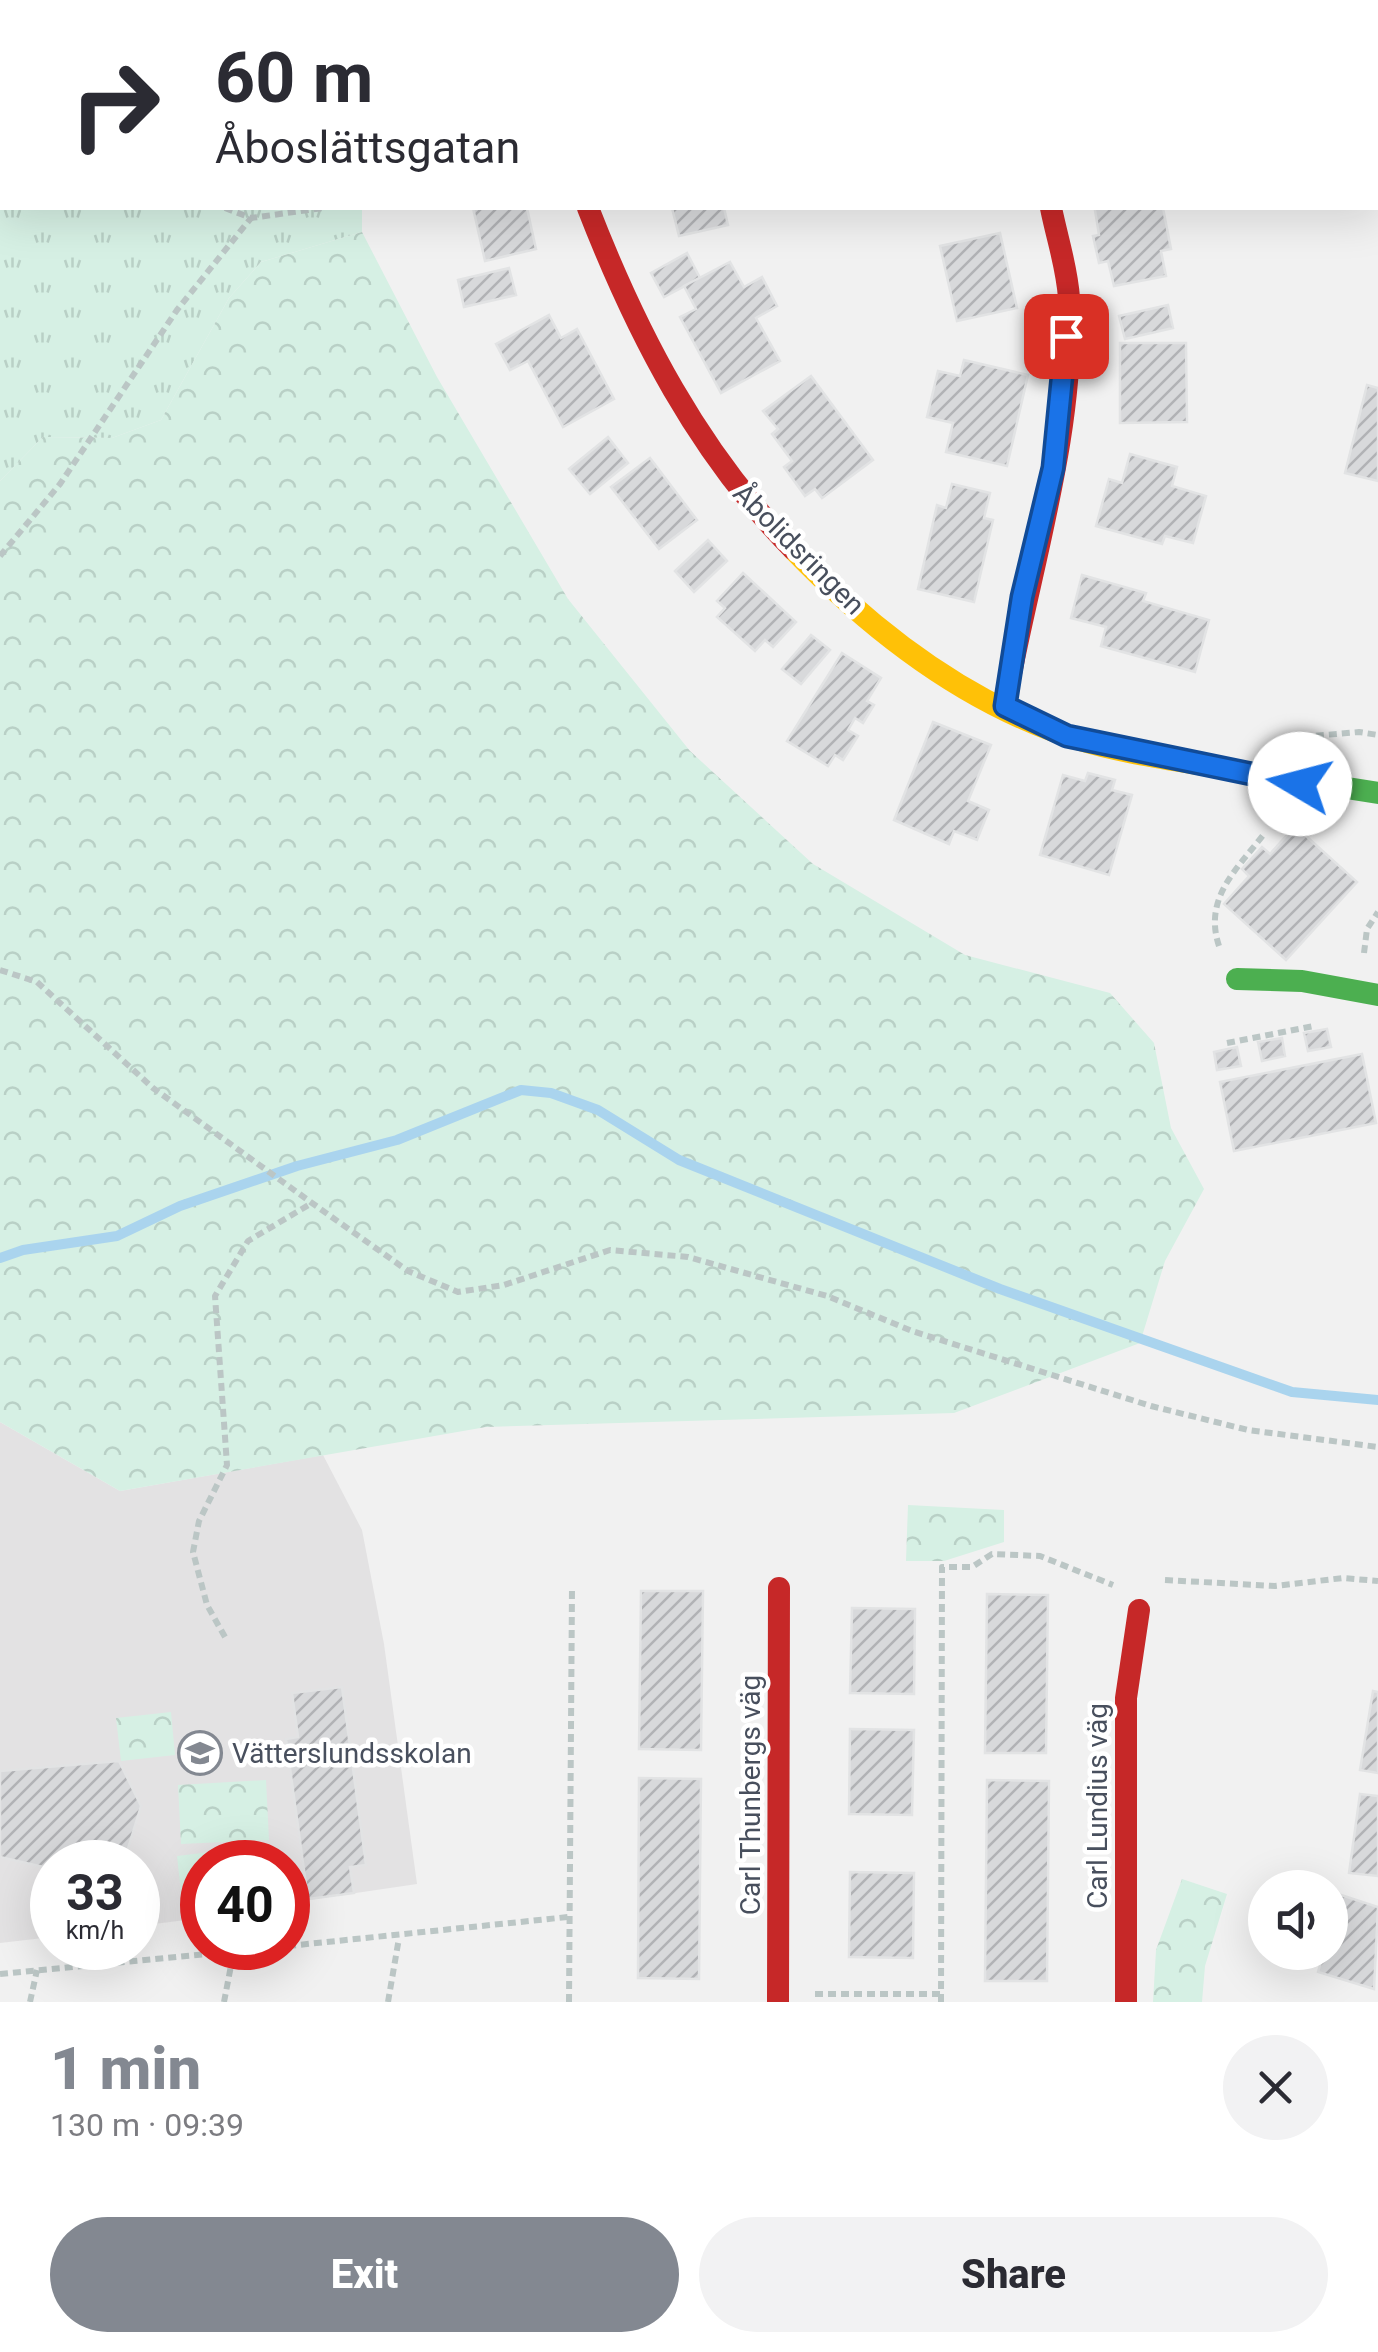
<!DOCTYPE html>
<meta charset="utf-8">
<style>
body{margin:0;font-family:Roboto,sans-serif;background:#f2f2f3;color:#2b2b33;height:100vh;display:flex;flex-direction:column;font-size:38px;white-space:nowrap}
*{box-sizing:border-box;margin:0}
p{font-size:32px;color:#7c7c81}
.icon{flex:none;width:55px;height:55px;fill:none;stroke:currentColor;stroke-width:2;stroke-linecap:round;stroke-linejoin:round}
.map{position:relative;height:2002px;overflow:hidden}
.details{display:flex;flex-direction:column;background:#fff;flex:1}
.details>*{flex:none}
.guide{position:absolute;left:0px;top:0px;width:1380px;height:210px;box-shadow:0 10px 40px #0002;background:#fff;color:#2b2b33;overflow:hidden}
.tools{position:absolute;left:1248px;top:1870px;display:grid;gap:20px}
.tools a{display:grid;place-items:center;width:100px;height:100px;border-radius:50%;background:#fff;box-shadow:0 10px 40px #0002;font-size:50px}
.speed{position:absolute;left:30px;top:1840px;display:flex;gap:20px;font-size:50px;font-weight:700;text-align:center}
.speed>*{display:grid;place-content:center;width:130px;height:130px;border-radius:50%;background:#fff;box-shadow:0 10px 40px #0002;line-height:1}
.speed small{font-size:25px;font-weight:400}
.speed .limit{border:15px solid #d22;background:#fff;color:#111}
.pin{position:absolute;display:grid;place-items:center;width:85px;height:85px;color:#fff;margin:-42px;border-radius:20px;box-shadow:0 5px 15px #0006}
.me{position:absolute;width:110px;margin:-55px;rotate:278deg;stroke-linejoin:round;filter:drop-shadow(0 0 8px #0008)}
.turn{display:flex;align-items:center;gap:35px;height:210px;padding:0 50px;font-size:45px}
.turn .icon{width:130px;height:130px;stroke-width:2.5}
.turn b{display:block;font-size:70px;line-height:85px}
.round{display:grid;place-items:center;flex:none;width:105px;height:105px;border-radius:52px;background:#f2f2f3}
.summary{display:flex;align-items:center;justify-content:space-between;height:170px;padding:0 50px}
h1{font-size:60px;font-weight:800;line-height:75px;color:#838891}
.action{display:flex;gap:20px;margin-top:auto;padding:20px 50px}
.action a{flex:1;height:115px;border-radius:60px;background:#838891;color:#fff;font-size:40px;font-weight:800;line-height:115px;text-align:center}
.action a+a{background:#f2f2f3;color:#2b2b33}
.map>svg:first-child{display:block}
.education{fill:#e3e2e3}
.grass{fill:url(#grass-tufts)}
.forest{fill:url(#forest-crowns)}
.garden{fill:#d6f0e4}
.lines{fill:none;stroke-linecap:round;stroke-linejoin:round}
.stream{stroke:#aad4ee;stroke-width:10}
.building{fill:url(#building-hatch);stroke:#e2e3e4;stroke-width:2.5}
.path{stroke:#bbc6c5;stroke-width:6;stroke-dasharray:8 5;stroke-linecap:butt}
.street{stroke:#d0d1d4;stroke-width:32}
.fast{stroke:#4caf50;stroke-width:22}
.slow{stroke:#ffc107;stroke-width:22}
.jam{stroke:#c62828;stroke-width:22}
.route-casing{stroke:#114b97;stroke-width:25}
.route{stroke:#1a73e8;stroke-width:18}
.labels{text-anchor:middle;dominant-baseline:central;stroke-width:9;stroke-linejoin:round;paint-order:stroke}
.street-label{font-size:28px;fill:#484f5d;stroke:#fff}
.poi-label{font-size:28px;fill:#484f5d;stroke:#fff;text-anchor:start}
</style>
<div class="map">
<svg width="1378" height="2002" viewBox="0 0 1378 2002">
<defs>
<pattern id="grass-tufts" width="24" height="20" patternUnits="userSpaceOnUse" patternTransform="scale(2.5)"><rect width="24" height="20" fill="#d6f0e4"/><path d="M3 7l-1-3M5 7V3M7 7l1-3M15 17l-1-3M17 17v-4M19 17l1-3" fill="none" stroke="#b9d0c6"/></pattern>
<pattern id="forest-crowns" width="20" height="18" patternUnits="userSpaceOnUse" patternTransform="scale(2.5)"><rect width="20" height="18" fill="#d6f0e4"/><path d="M2 6a3 3 0 1 1 6 0M12 15a3 3 0 1 1 6 0" fill="none" stroke="#b9d0c6"/></pattern>
<pattern id="building-hatch" width="6" height="6" patternUnits="userSpaceOnUse" patternTransform="scale(2.5)"><rect width="6" height="6" fill="#d8d9db"/><path d="M-1 1l2-2M0 6l6-6M5 7l2-2" fill="none" stroke="#b1b2b5"/></pattern>
</defs>
<rect width="100%" height="100%" fill="#f1f1f1"/>
<path class="education" d="M0,1422L120,1491L323,1455L362,1530L384,1644L417,1884L288,1903V1862H202V1918L138,1926V1862H52V1937L0,1943Z"/>
<path class="grass" d="M0,11L2,208H362V232L261,262L229,298L161,420L112,438L43,437L0,481Z"/>
<g class="forest">
<path d="M362,232L437,377L568,599L690,751L813,864L965,955L1110,993L1154,1043L1171,1128L1204,1189L1165,1261L1140,1343L954,1413L486,1427L120,1491L0,1422V481L43,437L112,438L161,420L229,298L261,262Z"/>
<path d="M908,1505L1004,1510V1542L944,1561H906Z"/>
<path d="M171,1712L175,1755L121,1761L116,1718Z"/>
<path d="M266,1780L269,1840L181,1844L178,1785Z"/>
<path d="M1182,1879L1227,1894L1205,1966L1202,2002H1153L1156,1950Z"/>
</g>
<path class="garden" d="M261,1846L263,1862H202V1909L183,1911L177,1856Z"/>
<g class="lines">
<path class="stream" d="M0,1258L23,1250L117,1236L180,1206L297,1166L397,1140L521,1090L551,1093L598,1110L679,1160L1000,1289L1292,1392L1378,1400"/>
</g>
<g class="building">
<path d="M473,208H527L536,249L485,261Z"/>
<path d="M672,208H724L728,225L679,236Z"/>
<path d="M1099,208H1163L1171,249L1161,251L1166,276L1114,286L1108,261L1099,263L1093,236L1099,235L1095,210Z"/>
<path d="M1000,233L1017,308L957,321L940,246Z"/>
<path d="M687,253L700,278L664,297L651,273Z"/>
<path d="M730,262L744,287L762,277L777,306L756,318L780,361L721,393L680,317L696,309L684,286Z"/>
<path d="M509,268L516,295L464,307L458,280Z"/>
<path d="M1168,305L1173,328L1125,339L1119,316Z"/>
<path d="M549,315L561,338L577,329L614,399L563,427L528,361L510,370L496,344Z"/>
<path d="M1120,343H1186L1187,422L1120,423Z"/>
<path d="M964,360L1028,375L1007,466L946,452L953,423L927,417L938,371L960,376Z"/>
<path d="M811,376L873,460L822,498L815,489L805,496L784,467L792,461L772,434L778,429L763,411Z"/>
<path d="M1367,385L1378,388V481L1345,473Z"/>
<path d="M608,437L628,463L590,494L569,469Z"/>
<path d="M1130,454L1177,467L1172,486L1206,496L1193,543L1165,536L1162,544L1096,526L1109,479L1122,483Z"/>
<path d="M650,458L697,520L659,549L611,487Z"/>
<path d="M952,484L990,493L984,518L993,520L974,602L918,589L937,505L946,508Z"/>
<path d="M708,540L727,561L694,592L675,571Z"/>
<path d="M743,573L796,622L773,647L765,640L755,651L717,617L725,608L717,601Z"/>
<path d="M1082,575L1146,593L1143,601L1209,620L1195,672L1101,646L1106,627L1071,618Z"/>
<path d="M811,635L830,650L801,684L782,669Z"/>
<path d="M842,653L881,678L867,701L874,705L863,723L855,718L848,730L858,736L843,760L835,755L828,766L787,741Z"/>
<path d="M933,722L991,745L968,801L989,810L977,840L954,831L949,844L894,820Z"/>
<path d="M1088,773L1115,780L1112,790L1132,795L1109,875L1040,855L1063,775L1085,781Z"/>
<path d="M1295,826L1357,882L1286,960L1224,904L1249,876L1242,869L1262,847L1270,854Z"/>
<path d="M1327,1029L1331,1047L1308,1051L1304,1033Z"/>
<path d="M1282,1038L1285,1056L1262,1061L1258,1042Z"/>
<path d="M1237,1047L1241,1066L1217,1070L1214,1052Z"/>
<path d="M1362,1054L1376,1123L1234,1151L1220,1082Z"/>
<path d="M641,1591H703L701,1750L639,1749Z"/>
<path d="M987,1594L1048,1595L1046,1753H985Z"/>
<path d="M852,1608L915,1609L914,1694L850,1693Z"/>
<path d="M342,1687L366,1865L350,1867L354,1893L308,1899L286,1739L298,1737L292,1693Z"/>
<path d="M1373,1691L1378,1692V1773L1360,1770Z"/>
<path d="M850,1729L914,1730L912,1815L849,1814Z"/>
<path d="M119,1761L141,1806L126,1855L88,1857L86,1862H52V1869L0,1857V1771Z"/>
<path d="M639,1778L701,1779L699,1979L638,1978Z"/>
<path d="M987,1780L1049,1781L1047,1981H985Z"/>
<path d="M1360,1794L1378,1796V1876L1349,1873Z"/>
<path d="M850,1872L914,1873L913,1958L849,1957Z"/>
<path d="M1341,1895L1378,1907L1374,1989L1318,1972L1324,1952H1330V1933Z"/>
</g>
<g class="lines">
<g class="path">
<path d="M1283,2L1295,0"/>
<path d="M0,171L2,170"/>
<path d="M225,208L251,218L323,208"/>
<path d="M0,556L60,484L177,310L251,218"/>
<path d="M1290,738L1359,732L1378,735"/>
<path d="M1219,946C1203,898 1237,869 1264,834"/>
<path d="M1364,953L1367,929L1378,912"/>
<path d="M0,970L37,982L153,1088L312,1203L408,1271L458,1292L504,1285L610,1250L688,1257L827,1296L912,1331L1151,1406L1248,1430L1378,1447"/>
<path d="M1227,1043L1314,1026"/>
<path d="M1165,1580L1275,1586L1343,1578L1378,1581"/>
<path d="M225,1637L207,1605L193,1552L199,1521L227,1465L215,1296L248,1241L312,1203"/>
<path d="M288,1946L568,1917"/>
<path d="M0,1974L269,1948"/>
<path d="M815,1994H941"/>
<path d="M30,2002L37,1970"/>
<path d="M224,2002L234,1950"/>
<path d="M388,2002L399,1938"/>
<path d="M569,2002L572,1588"/>
<path d="M941,2002L942,1567H972L992,1554L1040,1556L1113,1585"/>
</g>
<g class="street">
<path d="M1009,0L1010,2"/>
<path d="M556,2V0"/>
</g>
<g class="fast">
<path d="M1227,769L1378,793"/>
<path d="M1237,979L1302,981L1378,995"/>
</g>
<path class="slow" d="M793,549C871,630 968,705 1077,739C1125,754 1178,760 1227,769"/>
<g class="jam">
<path d="M588,208C637,334 698,452 793,549"/>
<path d="M1005,705C1028,573 1076,433 1069,298C1067,267 1057,238 1051,208"/>
<path d="M778,2002L779,1588"/>
<path d="M1126,2002V1698L1139,1610"/>
</g>
</g>
<g class="lines">
<g class="route-casing">
<path id="route" d="M1066,336L1053,468L1022,597L1005,706L1067,736L1300,784"/>
</g>
<use href="#route" class="route"/>
</g>
<defs>
<g id="school-ring" transform="scale(2.25)"><circle r="9.5" fill="#fff" stroke="#838891" stroke-width="1.5"/><path d="M0-5L7-2L0 1L-7-2ZM-4 1L0 2.5L4 1V4Q0 6-4 4Z" fill="#838891"/></g>
</defs>
<g fill-rule="evenodd">
<use href="#school-ring" x="200" y="1753"/>
</g>
<g class="labels">
<g class="street-label">
<text transform="translate(799 549) rotate(45)">Åbolidsringen</text>
<text transform="translate(750 1795) rotate(-90)">Carl Thunbergs väg</text>
<text transform="translate(1097 1806) rotate(-90)">Carl Lundius väg</text>
</g>
<g class="poi-label">
<text x="232" y="1753">Vätterslundsskolan</text>
</g>
</g>
</svg>
<div class="tools">
<a><svg class="icon" aria-label="sound" viewBox="0 0 24 24"><path d="M4 9h4l5-4v14l-5-4H4zM17 9q2 3 0 6"/></svg></a>
</div>
<div class="speed"><div>33<small>km/h</small></div><div class="limit">40</div></div>
<div class="pin" style="left:1066px;top:336px;background:#d93025"><svg class="icon" aria-label="arrive" viewBox="0 0 24 24"><path d="M6 21V4h12l-3 4 3 4H6"/></svg></div>
<svg class="me" style="left:1300px;top:784px" viewBox="-20 -20 40 40"><circle r="19" fill="#fff"/><path d="M0-13L10 11 0 6-10 11z" fill="#1a73e8"/></svg>
<div class="guide">
<div class="turn"><svg class="icon" aria-label="right" viewBox="0 0 24 24"><path d="M7 20v-9h11M14 6l5 5-5 5"/></svg><div><b>60 m</b>Åboslättsgatan</div></div>
</div>
</div>
<section class="details">
<div class="summary"><div><h1>1 min</h1><p>130 m · 09:39</p></div><a class="round"><svg class="icon" aria-label="close" viewBox="0 0 24 24"><path d="M6 6l12 12M18 6L6 18"/></svg></a></div>
<div class="action"><a>Exit</a><a>Share</a></div>
</section>
